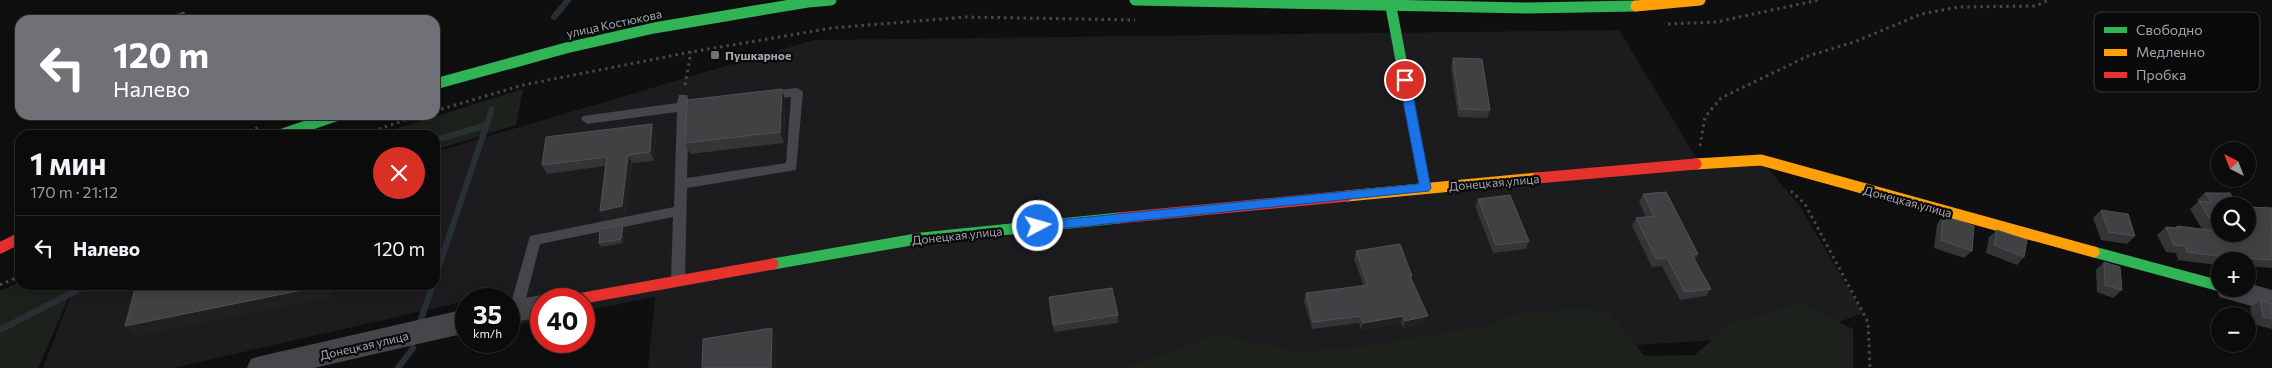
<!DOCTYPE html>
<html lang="ru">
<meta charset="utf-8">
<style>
body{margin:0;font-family:Commissioner,sans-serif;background:#141415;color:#f1f3f6;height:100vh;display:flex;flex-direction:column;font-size:19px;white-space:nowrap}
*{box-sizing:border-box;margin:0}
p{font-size:16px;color:#9a9b9d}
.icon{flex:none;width:28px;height:28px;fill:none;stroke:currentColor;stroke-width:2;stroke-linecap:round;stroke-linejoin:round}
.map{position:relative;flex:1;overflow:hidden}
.drawer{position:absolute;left:15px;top:130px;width:425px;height:160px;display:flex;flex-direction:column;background:#0b0b0c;border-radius:15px;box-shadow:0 2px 12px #0003,0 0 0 1px #2b2b2d}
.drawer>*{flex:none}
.banner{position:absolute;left:15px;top:15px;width:425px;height:105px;border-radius:15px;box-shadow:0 2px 12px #0003,0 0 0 1px #2b2b2d;background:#6f7177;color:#fff;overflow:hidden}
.needle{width:32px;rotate:318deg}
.buttons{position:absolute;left:2211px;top:142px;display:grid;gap:10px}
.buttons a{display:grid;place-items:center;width:45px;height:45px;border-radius:50%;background:#0b0b0c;box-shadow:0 2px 12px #0003,0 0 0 1px #2b2b2d;font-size:25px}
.speed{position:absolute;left:455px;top:288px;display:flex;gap:10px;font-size:25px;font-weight:700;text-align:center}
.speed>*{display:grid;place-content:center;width:65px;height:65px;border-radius:50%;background:#0b0b0c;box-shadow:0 2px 12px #0003,0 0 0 1px #2b2b2d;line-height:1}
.speed small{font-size:12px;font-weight:400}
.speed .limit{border:8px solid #d22;background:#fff;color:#111}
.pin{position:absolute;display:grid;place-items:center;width:42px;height:42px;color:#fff;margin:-21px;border:2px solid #fff;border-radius:50%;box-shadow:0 1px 5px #0007}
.me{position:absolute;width:55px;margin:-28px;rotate:84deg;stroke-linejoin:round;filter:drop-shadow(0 0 4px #0008)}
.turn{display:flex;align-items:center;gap:18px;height:105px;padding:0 15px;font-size:22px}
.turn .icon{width:65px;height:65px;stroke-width:2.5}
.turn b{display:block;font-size:35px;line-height:42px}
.round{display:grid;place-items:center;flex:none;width:52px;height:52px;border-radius:26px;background:#141415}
.summary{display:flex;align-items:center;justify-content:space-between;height:85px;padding:0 15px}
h1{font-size:30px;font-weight:700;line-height:38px}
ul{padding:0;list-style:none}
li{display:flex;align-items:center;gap:15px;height:65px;padding:0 15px;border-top:1px solid #2b2b2d}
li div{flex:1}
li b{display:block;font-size:19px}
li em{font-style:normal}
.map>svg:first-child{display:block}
.built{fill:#1c1c1e}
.green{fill:#1c211c}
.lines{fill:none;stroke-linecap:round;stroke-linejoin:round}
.stream{stroke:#293035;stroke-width:6}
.path{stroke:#46484a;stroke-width:3;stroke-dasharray:2.5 4;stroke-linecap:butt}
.lane{fill:#454649;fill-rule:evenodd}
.street{fill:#454649;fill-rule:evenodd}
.fast{stroke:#30b455;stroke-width:11}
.slow{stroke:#ff9f0a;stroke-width:11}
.jam{stroke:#e5322d;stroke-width:11}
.wall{fill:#333536}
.shaded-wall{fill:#202021}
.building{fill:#3f4143;stroke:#4f5154}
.route{fill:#1a73e8;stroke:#114b97}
.poi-dot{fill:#6f7177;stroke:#0a0a0b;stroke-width:2}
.labels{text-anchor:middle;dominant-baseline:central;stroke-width:4.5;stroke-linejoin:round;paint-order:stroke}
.street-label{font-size:12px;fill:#a2a6af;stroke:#0a0a0b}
.poi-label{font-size:12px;font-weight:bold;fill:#a2a6af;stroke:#0a0a0b;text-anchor:start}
.key{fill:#0a0a0b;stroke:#38393c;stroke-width:1}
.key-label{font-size:14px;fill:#a2a6af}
</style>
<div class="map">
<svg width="2272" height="368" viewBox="0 0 2272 368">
<rect width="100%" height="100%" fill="#0f0f10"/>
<path class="built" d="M1619,30L1700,164L1761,160L1799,205L1863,313L1803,335L1250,368H648L655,297L584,311V299H541V320L509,327V299H466V301L173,368H43L75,285H435V152L814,40Z"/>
<g class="green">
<path d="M523,89L516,125L435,150V135H376Z"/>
<path d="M20,282V285H74L38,368H0V291Z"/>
<path d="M1801,303L1853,329V368H1125L1216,335L1297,351L1352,348L1491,325L1515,314L1582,308L1610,314L1645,356L1695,355L1728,325Z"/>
</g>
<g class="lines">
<g class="stream">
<path d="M554,17L568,0"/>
<path d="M435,140L487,125"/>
<path d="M435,278L492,109"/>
<path d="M420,322L433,285"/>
<path d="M0,330L87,285"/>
<path d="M398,368L413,348"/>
</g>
<g class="path">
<path d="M1668,24L1716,22L1819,0"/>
<path d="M685,85L691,52"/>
<path d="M435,111L523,85L691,52L832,28L966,17L1135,20"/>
<path d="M237,135L260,127"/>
<path d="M360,135L421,115"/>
<path d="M1700,146L1705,117L1721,98L1808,56L1857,41L1921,14L1959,7L2035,6L2049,0"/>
<path d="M1791,191L1805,204L1868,322L1870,368"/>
<path d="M0,285L20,276"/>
</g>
<path class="lane" d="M797,88L803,92L796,170L687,188L685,280L683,284L678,286L673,284L671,280L673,217L540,244L523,310L521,314L516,316L511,314L509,310L530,236L674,207L677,112L587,124L581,119L583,116L677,103L679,95H687L689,101H707L709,104L707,107L689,110L687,178L786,163L791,97L767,99L761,95L767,91Z"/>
<g class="street">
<path d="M2220,281V289H2248V283L2272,290V312L2220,297L2216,289Z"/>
<path d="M541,295L551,299H541V317L509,323V301Z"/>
<path d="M466,309V333L314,368H247L251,359L261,356Z"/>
</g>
<g class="fast">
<path d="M1135,0L1527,8L1636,6"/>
<path d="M1391,7L1425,188"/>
<path d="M435,84L566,48L654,28L808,2L831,0"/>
<path d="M280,135L338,115"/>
<path d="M2094,252L2220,286"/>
<path d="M773,264L922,238L1119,218"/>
</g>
<g class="slow">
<path d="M1636,6L1700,0"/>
<path d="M1696,164L1761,160L2094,252"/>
<path d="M1347,196L1537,178"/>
</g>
<g class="jam">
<path d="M1537,178L1696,164"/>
<path d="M1119,218L1347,196"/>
<path d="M0,248L20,238"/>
<path d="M578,299L773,264"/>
</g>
</g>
<g class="wall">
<path d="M1453,58L1490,110L1487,118L1458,117L1451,67Z"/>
<path d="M782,89L785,100L784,143L690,154L685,143Z"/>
<path d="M656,133L654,161L632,163L626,215L604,219L600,211L605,166L547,174L542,165Z"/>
<path d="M2205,193L2220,206L2272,208V268L2248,266V261H2220V265L2209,264L2178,260L2176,253L2166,252L2157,235L2166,227L2175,228L2177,226L2202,229L2190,209L2198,202L2197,200Z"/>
<path d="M1643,194L1698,254L1695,260L1711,289L1706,296L1680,300L1662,266L1652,267L1632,226L1636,218L1646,217L1639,202Z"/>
<path d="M1478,199L1529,241L1526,249L1493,253L1475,206Z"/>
<path d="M2101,210L2135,236L2127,244L2101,240L2093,218Z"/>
<path d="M1943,216L1972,251L1964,258L1934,248L1937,224Z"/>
<path d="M623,225L625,229L623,243L601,247L599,243Z"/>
<path d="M1997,230L2024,257L2017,265L1986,253L1989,237Z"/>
<path d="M1356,251L1412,276L1411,278L1425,323L1403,328L1401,323L1361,330L1359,323L1312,329L1304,301L1306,293L1364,286L1354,259Z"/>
<path d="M2104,262L2122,290L2113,298L2097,292L2096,270Z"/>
<path d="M1049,297L1118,315V323L1054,332Z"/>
<path d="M2260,300L2272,304V329L2253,324L2250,308Z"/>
</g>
<g class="shaded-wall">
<path d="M184,12L191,20H184Z"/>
<path d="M782,89L785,100L784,143L780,132Z"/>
<path d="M652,124L656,133L654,161L650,152Z"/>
<path d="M628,155L632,163L626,215L604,219L600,211Z"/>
<path d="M623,225L625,229L623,243L621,239Z"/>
<path d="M322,285H333L331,297L137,336L125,326Z"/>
<path d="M1403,316L1401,323L1361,330L1363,323Z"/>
<path d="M1428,316L1425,323L1403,328L1405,321Z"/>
<path d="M772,328L776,338V368H771Z"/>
</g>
<g class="building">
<path d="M184,12V20H162Z"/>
<path d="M1453,58L1482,59L1490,110L1460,109Z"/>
<path d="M782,89L780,132L685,143L687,100Z"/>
<path d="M652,124L650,152L628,155L622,206L600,211L607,157L542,165L546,137Z"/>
<path d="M1666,192L1698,254L1692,255L1711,289L1685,292L1667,258L1656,259L1636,218L1654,216L1643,194Z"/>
<path d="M2205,193H2230L2238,206H2220V234H2248V207L2272,208V260L2218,256L2187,252L2185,246L2174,245L2166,227L2178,228L2177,226L2217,231L2199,201L2211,202Z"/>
<path d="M1510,195L1529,241L1496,245L1478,199Z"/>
<path d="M2101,210L2128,214L2135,236L2109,232Z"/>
<path d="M1943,216L1974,226L1972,251L1941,240Z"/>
<path d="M623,225L621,239L599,243L600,229Z"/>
<path d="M1997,230L2027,240L2024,257L1994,245Z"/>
<path d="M1400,244L1412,276H1410L1428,316L1405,321L1403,316L1363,323L1361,316L1313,322L1306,293L1368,285L1356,251Z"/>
<path d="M2104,262L2120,267L2122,290L2105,285Z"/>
<path d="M155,285H322V286L125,326L135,289Z"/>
<path d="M1112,288L1118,315L1053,325L1049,297Z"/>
<path d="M2260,300L2272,304V319L2263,317Z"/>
<path d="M772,328L771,368H702L703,339Z"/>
</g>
<path class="route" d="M1405,76L1410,80L1431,188L1429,191L1038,231L1032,226L1038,222L1419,184L1399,80Z"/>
<rect class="poi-dot" x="710" y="50" width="10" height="10" rx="2.5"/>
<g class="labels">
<g class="street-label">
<text transform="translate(614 23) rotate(-12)">улица Костюкова</text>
<text transform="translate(1494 182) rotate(-5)">Донецкая улица</text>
<text transform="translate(1908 201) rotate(15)">Донецкая улица</text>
<text transform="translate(957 235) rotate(-6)">Донецкая улица</text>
<text transform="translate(364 345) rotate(-13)">Донецкая улица</text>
</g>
<g class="poi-label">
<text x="725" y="55">Пушкарное</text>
</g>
</g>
<rect x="2094" y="12" width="166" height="80" rx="8" class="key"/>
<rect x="2104" y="27" width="23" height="6" fill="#30b455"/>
<rect x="2104" y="49" width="23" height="7" fill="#ff9f0a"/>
<rect x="2104" y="72" width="23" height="6" fill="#e5322d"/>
<g class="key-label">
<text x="2136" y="35">Свободно</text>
<text x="2136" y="57">Медленно</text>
<text x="2136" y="80">Пробка</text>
</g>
</svg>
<div class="buttons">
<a><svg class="needle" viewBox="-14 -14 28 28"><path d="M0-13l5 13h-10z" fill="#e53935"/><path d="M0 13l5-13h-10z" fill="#9a9b9d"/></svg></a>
<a><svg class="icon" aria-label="search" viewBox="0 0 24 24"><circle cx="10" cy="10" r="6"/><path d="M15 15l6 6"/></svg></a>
<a>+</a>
<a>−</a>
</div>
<div class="speed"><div>35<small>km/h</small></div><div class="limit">40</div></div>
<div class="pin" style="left:1405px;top:80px;background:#d93025"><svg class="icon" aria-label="arrive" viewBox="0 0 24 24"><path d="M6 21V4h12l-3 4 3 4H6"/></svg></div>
<svg class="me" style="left:1038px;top:226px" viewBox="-20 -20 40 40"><circle r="17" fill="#1a73e8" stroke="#fff" stroke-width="3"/><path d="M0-11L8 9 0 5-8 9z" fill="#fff"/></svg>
<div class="banner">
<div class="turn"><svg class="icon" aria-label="left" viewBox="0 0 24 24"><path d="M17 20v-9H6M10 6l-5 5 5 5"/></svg><div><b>120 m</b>Налево</div></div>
</div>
<section class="drawer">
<div class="summary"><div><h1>1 мин</h1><p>170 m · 21:12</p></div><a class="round" style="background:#d93025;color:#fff"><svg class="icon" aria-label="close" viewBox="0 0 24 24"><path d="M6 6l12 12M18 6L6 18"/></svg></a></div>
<ul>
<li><svg class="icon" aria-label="left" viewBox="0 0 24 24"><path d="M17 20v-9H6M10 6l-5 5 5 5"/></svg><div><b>Налево</b></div><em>120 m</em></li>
</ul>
</section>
</div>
